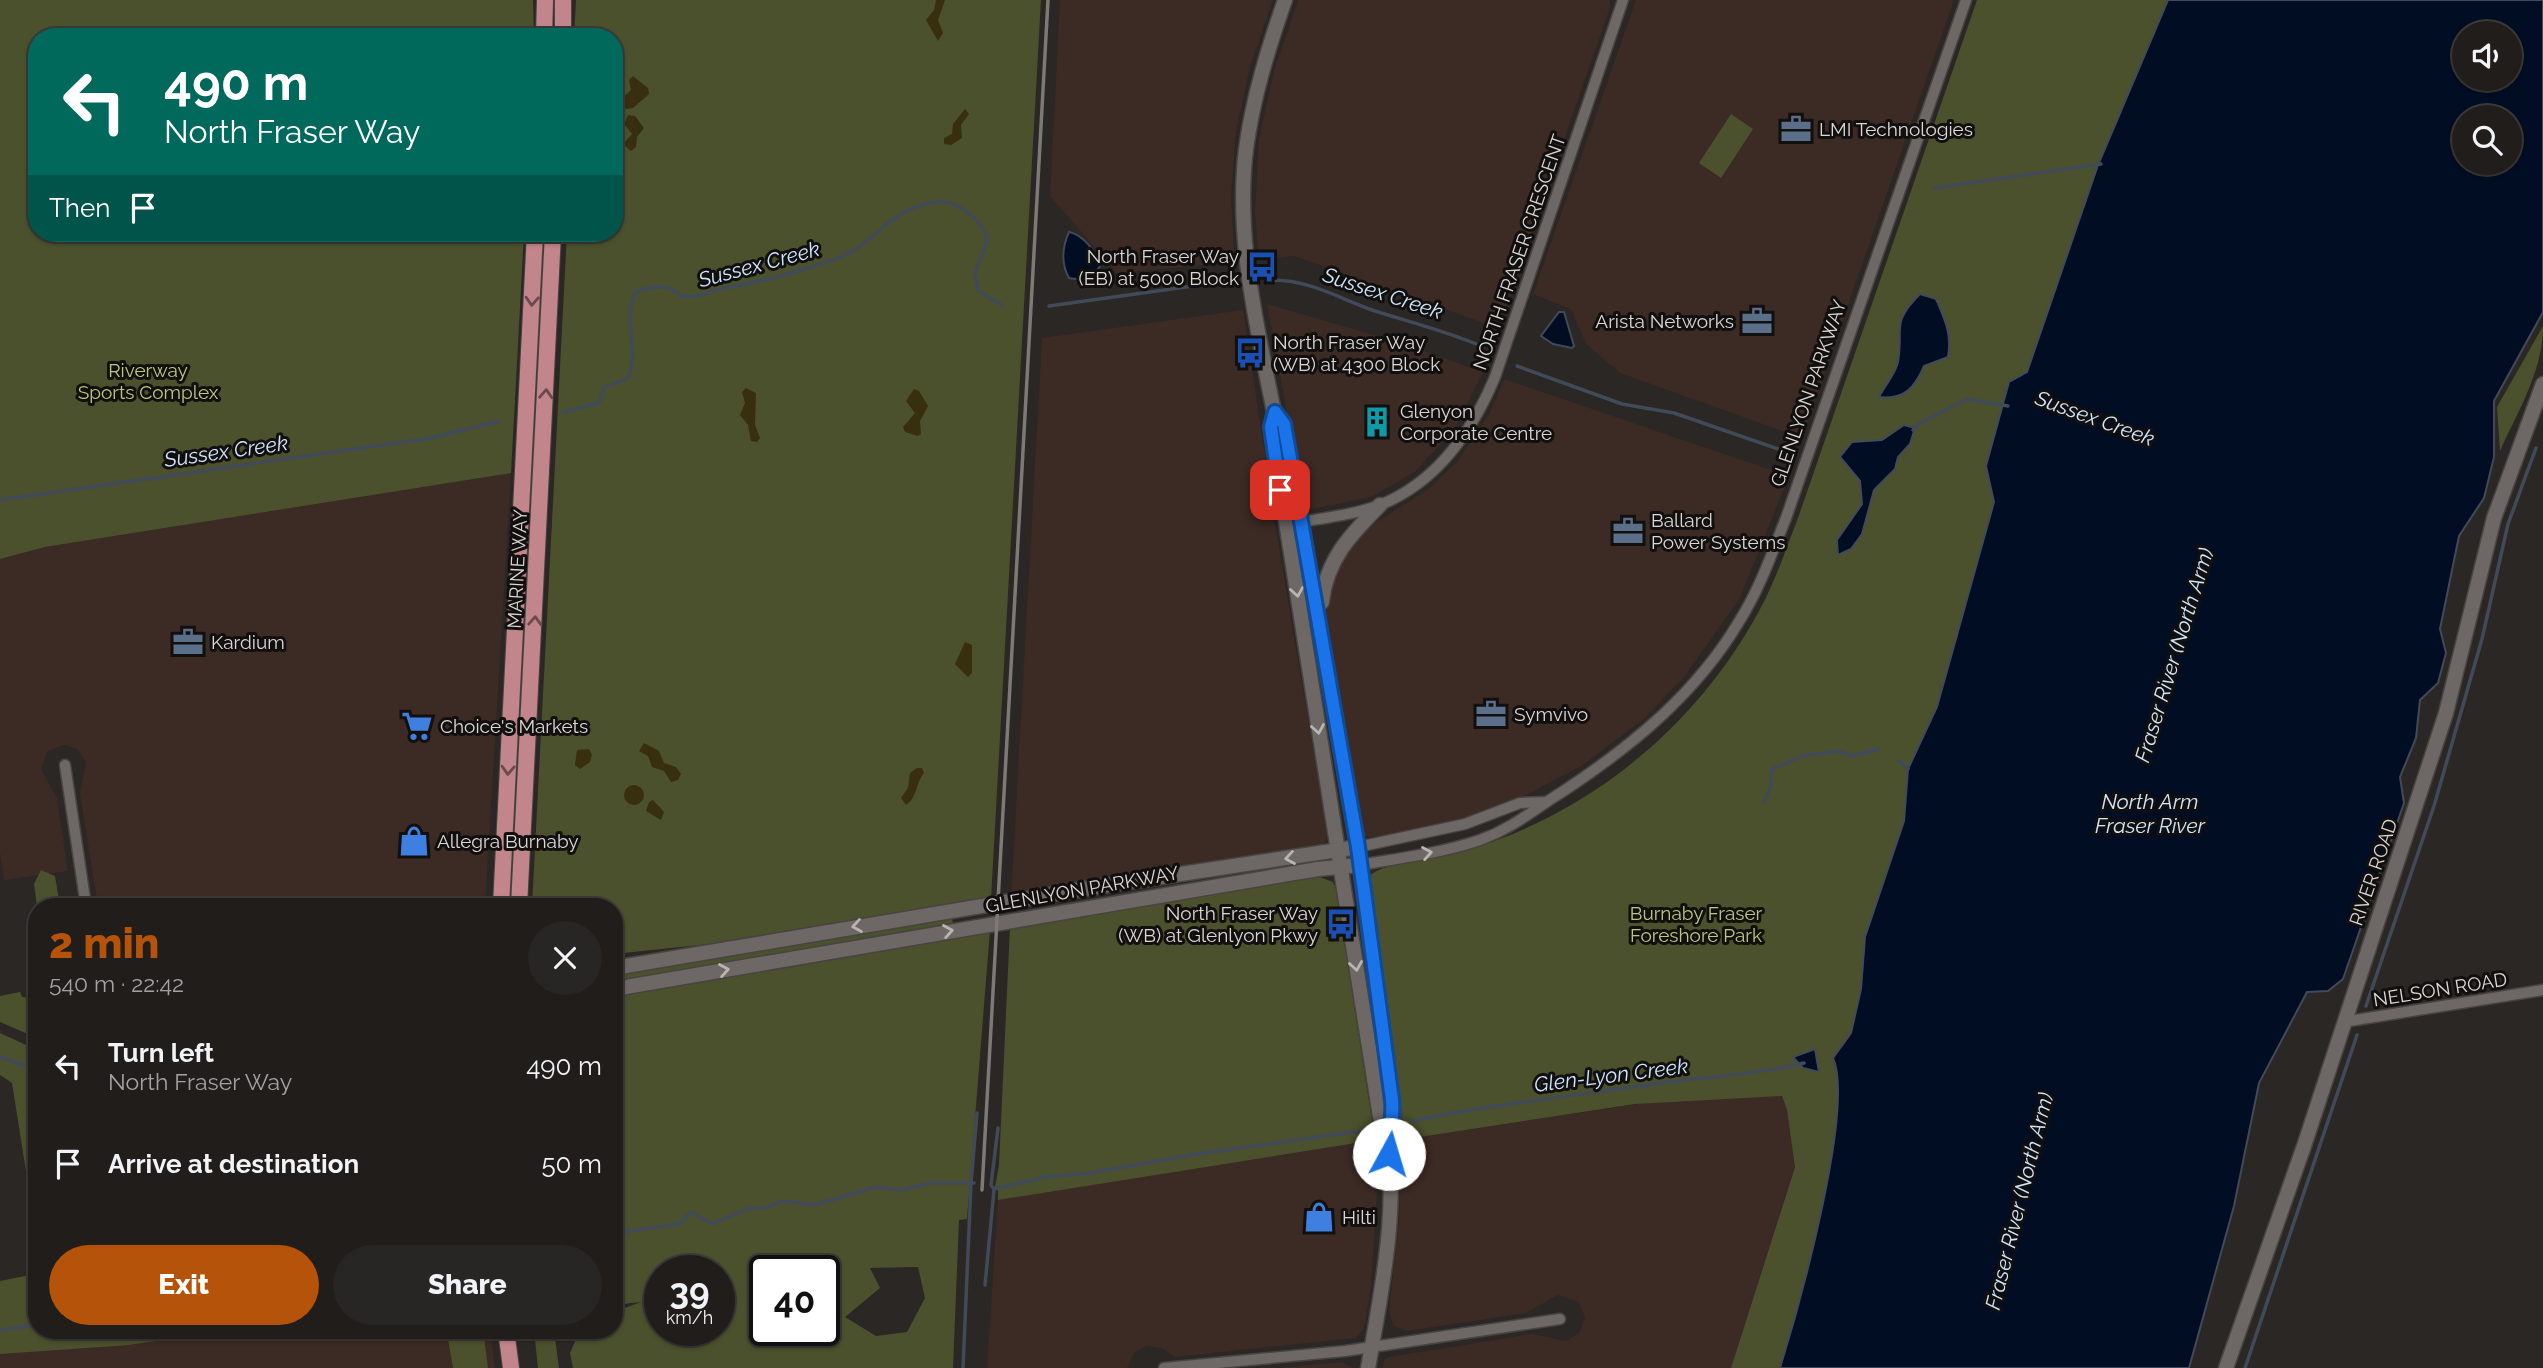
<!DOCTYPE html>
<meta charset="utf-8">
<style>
body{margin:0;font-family:Raleway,sans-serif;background:#282624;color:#f1f3f6;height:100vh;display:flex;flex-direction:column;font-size:26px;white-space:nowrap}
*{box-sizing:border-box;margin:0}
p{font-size:23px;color:#a2a2a3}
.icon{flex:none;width:38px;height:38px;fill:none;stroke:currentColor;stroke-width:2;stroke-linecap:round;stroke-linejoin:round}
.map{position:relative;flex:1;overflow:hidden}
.side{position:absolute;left:28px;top:898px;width:595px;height:441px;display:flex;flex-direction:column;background:#201d1b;border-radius:28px;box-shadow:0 2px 5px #0004,0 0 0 2px #3d3b3a}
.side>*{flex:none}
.hud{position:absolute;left:28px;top:28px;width:595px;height:214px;border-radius:28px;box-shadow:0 2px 5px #0004,0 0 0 2px #3d3b3a;background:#00695c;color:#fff;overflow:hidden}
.fabs{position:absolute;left:2452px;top:21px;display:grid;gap:14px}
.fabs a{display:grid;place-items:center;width:70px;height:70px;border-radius:50%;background:#201d1b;box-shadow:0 2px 5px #0004,0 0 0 2px #3d3b3a;font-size:35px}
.speed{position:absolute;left:644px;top:1255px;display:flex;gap:14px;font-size:35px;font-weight:700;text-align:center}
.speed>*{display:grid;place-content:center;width:91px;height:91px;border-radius:50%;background:#201d1b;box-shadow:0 2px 5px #0004,0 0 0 2px #3d3b3a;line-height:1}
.speed small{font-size:18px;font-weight:400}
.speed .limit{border:4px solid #111;border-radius:10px;background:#fff;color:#111}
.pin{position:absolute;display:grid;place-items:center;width:60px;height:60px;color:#fff;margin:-30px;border-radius:14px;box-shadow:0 4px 10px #0006}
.me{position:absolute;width:77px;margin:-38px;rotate:6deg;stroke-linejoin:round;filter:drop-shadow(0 0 5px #0008)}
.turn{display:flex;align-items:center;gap:24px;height:147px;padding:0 21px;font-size:32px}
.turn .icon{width:91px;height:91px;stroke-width:2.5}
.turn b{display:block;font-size:49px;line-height:60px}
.then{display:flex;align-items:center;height:66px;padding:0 21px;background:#0003;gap:14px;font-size:26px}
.round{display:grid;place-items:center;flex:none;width:74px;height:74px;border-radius:37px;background:#282624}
.overview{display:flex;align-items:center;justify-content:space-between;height:119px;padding:0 21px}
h1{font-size:42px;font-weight:800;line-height:52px;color:#b45309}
.button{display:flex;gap:14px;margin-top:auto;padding:14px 21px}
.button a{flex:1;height:80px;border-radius:42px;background:#b45309;color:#fff;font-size:28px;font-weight:800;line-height:80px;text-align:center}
.button a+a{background:#282624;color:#f1f3f6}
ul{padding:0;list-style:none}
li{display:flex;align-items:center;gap:21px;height:98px;padding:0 21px}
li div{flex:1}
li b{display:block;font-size:26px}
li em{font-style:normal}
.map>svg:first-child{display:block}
.commercial{fill:#3c2a24}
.green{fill:#4b512c;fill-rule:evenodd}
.sand{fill:#372f0e}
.water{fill:#000d23;stroke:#414a58;stroke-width:2;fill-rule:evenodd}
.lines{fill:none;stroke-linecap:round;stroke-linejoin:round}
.stream{stroke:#414a58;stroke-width:3.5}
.street-casing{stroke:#474441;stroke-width:13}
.secondary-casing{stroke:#474441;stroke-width:17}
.primary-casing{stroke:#474441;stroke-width:18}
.street{stroke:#6d6765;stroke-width:10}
.secondary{stroke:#6d6765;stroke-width:14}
.primary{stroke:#c2858b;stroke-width:16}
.rail{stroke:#7d7977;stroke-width:3.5}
.oneway{stroke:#6a4a4d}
.oneway2{stroke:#b9b5b3}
.route-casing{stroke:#114b97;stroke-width:18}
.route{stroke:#1a73e8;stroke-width:12}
.labels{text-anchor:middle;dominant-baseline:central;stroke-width:6;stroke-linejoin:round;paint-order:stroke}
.poi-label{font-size:19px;fill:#dad7d5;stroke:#12100f;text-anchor:start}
.street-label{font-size:19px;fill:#dad7d5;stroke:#12100f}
.park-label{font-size:19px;fill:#bbc87e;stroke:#12100f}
.water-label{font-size:21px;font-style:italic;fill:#d0e6fd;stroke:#12100f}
</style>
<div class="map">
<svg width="2543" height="1368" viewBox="0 0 2543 1368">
<rect width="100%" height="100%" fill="#2b2724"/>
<g class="commercial">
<path d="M1060,0H1273L1250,67L1236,132L1231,197L1235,262L1117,273L1050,196Z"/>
<path d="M1298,0H1610V8L1498,328L1294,256L1259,260L1255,211L1259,139L1274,71Z"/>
<path d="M1636,0H1954L1802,438L1620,373L1586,344L1571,309L1533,294Z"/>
<path d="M1267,304L1401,343L1483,372L1455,428L1415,472L1371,497L1313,509L1303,500Z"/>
<path d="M1243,310L1278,541L1327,831L1326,841L1319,847L1011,896L1042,338Z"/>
<path d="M1504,379L1789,476L1740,598L1685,676L1645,718L1583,765L1517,800L1454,823L1397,835L1367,837L1363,836L1324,614L1331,575L1362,531L1427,490L1457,462L1491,411Z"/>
<path d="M511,473L485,906H98L80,794L86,762L77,749L63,745L47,752L41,769L57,798L68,871L4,880L0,852V559L45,547Z"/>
<path d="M1776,1083L1787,1110L1795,1166L1731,1368H1382L1384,1360L1389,1357L1532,1334L1566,1341L1579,1333L1585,1318L1579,1302L1558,1295L1526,1313L1407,1331L1393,1326L1389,1310L1399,1222L1400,1140Z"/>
<path d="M1375,1140L1377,1195L1371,1287L1364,1329L1356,1338L1175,1357L1161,1348L1147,1346L1134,1353L1127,1368H987L998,1200Z"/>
<path d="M49,1330H490L495,1368H0V1338Z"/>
<path d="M1341,1362L1353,1368H1281Z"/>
</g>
<g class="green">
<path d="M0,0H533L534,37H37V233H524L511,473L45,547L0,559Z"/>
<path d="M576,0H1041L991,899L728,942L614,954V906H532L567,233H614V37H574Z"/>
<path d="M1977,0H2198L2083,319L2006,398L2003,409L2025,411L1859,1087L1809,1368H1731L1795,1167L1787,1110L1782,1096L1635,1104L1400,1140L1394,1058L1369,877C1378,863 1450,854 1470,849C1593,812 1698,724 1759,611C1775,582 1786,549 1798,518Z"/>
<path d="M1731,114L1753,129L1721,178L1699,163Z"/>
<path d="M2543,326C2543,371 2518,411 2500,451L2497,407Z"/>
<path d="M41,870L55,876L60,906H37L34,884Z"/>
<path d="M1320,877L1333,882L1336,889L1375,1140L998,1200V1187H995L999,1165L1010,927Z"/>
<path d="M952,917L953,925L614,985V976Z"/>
<path d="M990,930L967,1219L959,1220L953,1368H573L570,1353L580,1330H614V1312L641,1302L614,1305V996ZM918,1267L925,1298L907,1332L876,1336L845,1317L880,1288L870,1268ZM660,1270H719V1330H660ZM765,1270H824V1330H765Z"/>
<path d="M20,992L22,997L37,999V1038L0,1022V996Z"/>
<path d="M0,1033L37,1050V1114L32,1111L37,1139V1241L12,1083L0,1075Z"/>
<path d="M37,1264V1330H228L129,1345L0,1354V1281L35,1274Z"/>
<path d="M440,1330H483L488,1368H453L447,1333Z"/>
<path d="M534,1330H554L559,1368H538Z"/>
</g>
<g class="sand">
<path d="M936,0H945L938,20L943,33L938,41L926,20L934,10Z"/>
<path d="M633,76L648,88L649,94L633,108L626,109L619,101L631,90L629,80Z"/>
<path d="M965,109L969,114L961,125L962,138L951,145L944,144V138L952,134L953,124Z"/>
<path d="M628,115L635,116L644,128L637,137L636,147L631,151L623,144L632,134L624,124Z"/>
<path d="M746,388L756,393L755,425L760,438L757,442L751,441L748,425L740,415L745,403L742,392Z"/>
<path d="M914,389L919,391L928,406L920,421L921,434L918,436L905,432L903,427L915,413L906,401Z"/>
<path d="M965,642L972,645V673L968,677L955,664Z"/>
<path d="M644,743L659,751L664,763L676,767L681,774L678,780L671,782L664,771L652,767L648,756L639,751Z"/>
<path d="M577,750L589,749L592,755L590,762L580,769L575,765Z"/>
<path d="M917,768H922L924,773C915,784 918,797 906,805L901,798L908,788L910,773Z"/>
<circle cx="634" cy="795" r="10"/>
<path d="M653,800L664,812L661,820L646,811L649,802Z"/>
</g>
<g class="water">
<path d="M2168,0H2543V312L2494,401V457L2484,498L2459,536L2440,629L2446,653L2438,683L2420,700L2416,738L2400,777L2404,803L2343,979L2328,991L2307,992L2259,1083L2234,1206L2189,1368H1780C1798,1310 1855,1108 1833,1058L1851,1033L1861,989L1865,937L1904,821L1908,769L1937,707L1994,502L1986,466L2009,382L2027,372L2098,165ZM2510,33V79H2464V33ZM2510,117V163H2464V117Z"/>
<path d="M1069,232C1084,235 1096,252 1100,266C1093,278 1083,281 1069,278C1061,264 1062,247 1069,232Z"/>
<path d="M1920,294L1936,299C1945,320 1952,334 1948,357L1924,366C1915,388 1904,400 1879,397C1884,387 1896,373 1898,362C1904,328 1890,324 1920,294Z"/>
<path d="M1559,312H1564L1574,346L1572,348L1553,344L1541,336Z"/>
<path d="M1904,425L1915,428L1910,444L1898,457L1895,469L1874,490L1862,534L1851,549L1838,555L1837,540L1862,504L1860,481L1840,457L1852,442L1882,440Z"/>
<path d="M1815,1049L1819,1072L1803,1068L1793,1057Z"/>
</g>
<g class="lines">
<g class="stream">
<path d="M1935,188L2101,164"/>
<path d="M1273,280C1309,280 1339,298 1372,310C1409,322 1446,331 1481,346"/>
<path d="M1049,306L1229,281"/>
<path d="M1517,366L1622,404L1674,413L1784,451"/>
<path d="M563,412L599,403L604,388L628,378C640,351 622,321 635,293C644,288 661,284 671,289C677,293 680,297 689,297C701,297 713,290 725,288C761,282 798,272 833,260C875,247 887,207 938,202C957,200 986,222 987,242L975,272L978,291L1002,305"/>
<path d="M1913,430L1920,423L1967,399L2008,406"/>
<path d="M0,500L431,438L498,421"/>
<path d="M1899,761L1908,769"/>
<path d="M1764,803L1771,786V770L1802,756L1838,751L1853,756L1879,749"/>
<path d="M2366,1006L2434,806L2482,639L2508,524L2536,448"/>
<path d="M0,1057L37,1070"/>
<path d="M1412,1121C1495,1104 1578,1095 1661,1083C1709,1077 1757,1074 1804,1063"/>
<path d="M998,1128L991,1185L994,1189L1047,1177L1090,1173L1191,1155L1360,1131"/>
<path d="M614,1233L679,1224L691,1212L712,1224L747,1209L764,1208L783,1201L815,1205L875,1187L901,1190L932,1183H974"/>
<path d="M985,1285L994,1190"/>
<path d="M0,1330L37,1325"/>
<path d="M963,1368L971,1183L977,1113"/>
<path d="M2245,1368L2357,1035"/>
</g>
<g class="street-casing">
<g id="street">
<path d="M1295,523C1323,518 1353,515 1380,505C1437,482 1472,432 1495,377L1623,0"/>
<path d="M65,765L86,906"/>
<path d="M1358,847L1465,824L1520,803L1546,802"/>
<path d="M1360,865C1400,858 1442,853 1480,840C1513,828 1533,810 1562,792C1632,746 1697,693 1740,620C1760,588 1772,553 1786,518L1966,0"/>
<path d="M2343,1022L2543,990"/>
<path d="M1164,1368L1345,1351L1560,1319"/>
</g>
</g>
<g class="secondary-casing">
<g id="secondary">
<path d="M1285,0C1268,49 1253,97 1246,149C1235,236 1257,327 1274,412L1271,427L1380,1117C1405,1183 1380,1299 1368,1368"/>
<path d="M1274,412L1284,423L1358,847L1392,1100L1394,1116L1388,1138"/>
<path d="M1322,602C1326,560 1351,534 1380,505"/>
<path d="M614,968L1095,887L1358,847"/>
<path d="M614,989L1318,869L1360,865"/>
<path d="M2226,1368L2304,1146L2446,713L2494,518L2543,384"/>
</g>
</g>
<g class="primary-casing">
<g id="primary">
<path d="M544,37L545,0"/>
<path d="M563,37V0"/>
<path d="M501,906L535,233"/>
<path d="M519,906L553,233"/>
<path d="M506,1330L511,1368"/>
</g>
</g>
<use href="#street" class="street"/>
<use href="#secondary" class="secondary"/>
<use href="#primary" class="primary"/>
<path class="rail" d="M982,1190L1048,0"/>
</g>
<defs><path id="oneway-chevron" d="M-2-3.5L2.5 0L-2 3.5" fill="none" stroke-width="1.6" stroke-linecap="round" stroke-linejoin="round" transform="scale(1.75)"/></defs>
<g class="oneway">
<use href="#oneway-chevron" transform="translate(532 301) rotate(93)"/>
<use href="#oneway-chevron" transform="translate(546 394) rotate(-87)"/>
<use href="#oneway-chevron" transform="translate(535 621) rotate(-87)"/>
<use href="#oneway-chevron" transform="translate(508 770) rotate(93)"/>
</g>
<g class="oneway2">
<use href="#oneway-chevron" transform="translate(1297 592) rotate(81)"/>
<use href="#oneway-chevron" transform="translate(1318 729) rotate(81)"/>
<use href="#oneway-chevron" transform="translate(1427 853) rotate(-10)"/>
<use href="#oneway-chevron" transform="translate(1290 858) rotate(171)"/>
<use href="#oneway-chevron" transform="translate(857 926) rotate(171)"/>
<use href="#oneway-chevron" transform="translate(948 931) rotate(-10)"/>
<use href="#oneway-chevron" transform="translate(1356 966) rotate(81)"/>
<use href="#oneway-chevron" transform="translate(724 970) rotate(-10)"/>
</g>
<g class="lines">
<g class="route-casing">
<path id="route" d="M1280,490L1271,427L1275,412L1284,424L1358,847L1392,1100C1394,1119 1388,1135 1389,1154"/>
</g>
<use href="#route" class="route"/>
</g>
<defs>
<g id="office-bare" transform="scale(2.415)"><path d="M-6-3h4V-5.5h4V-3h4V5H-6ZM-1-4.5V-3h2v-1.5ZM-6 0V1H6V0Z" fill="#5c6f8a" stroke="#12100f" stroke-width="2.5" paint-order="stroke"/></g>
<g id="bus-bare" transform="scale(2.415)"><path d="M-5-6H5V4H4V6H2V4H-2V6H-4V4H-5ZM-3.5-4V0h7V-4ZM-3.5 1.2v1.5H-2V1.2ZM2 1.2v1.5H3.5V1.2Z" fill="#1a4fb4" stroke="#12100f" stroke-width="2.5" paint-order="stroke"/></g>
<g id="building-bare" transform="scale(2.415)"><path d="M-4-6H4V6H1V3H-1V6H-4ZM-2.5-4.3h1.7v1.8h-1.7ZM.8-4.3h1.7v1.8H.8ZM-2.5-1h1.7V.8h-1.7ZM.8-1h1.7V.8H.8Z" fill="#0f9aa8" stroke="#12100f" stroke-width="2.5" paint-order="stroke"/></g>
<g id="supermarket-bare" transform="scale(2.415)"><path d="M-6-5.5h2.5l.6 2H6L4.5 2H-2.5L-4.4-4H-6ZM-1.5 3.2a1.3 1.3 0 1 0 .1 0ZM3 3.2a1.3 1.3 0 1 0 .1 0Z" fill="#3f7fe0" stroke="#12100f" stroke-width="2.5" paint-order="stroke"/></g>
<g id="shop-bare" transform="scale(2.415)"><path d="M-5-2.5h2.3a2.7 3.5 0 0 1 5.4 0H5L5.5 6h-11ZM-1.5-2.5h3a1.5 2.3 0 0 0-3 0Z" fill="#3f7fe0" stroke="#12100f" stroke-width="2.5" paint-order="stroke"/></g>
</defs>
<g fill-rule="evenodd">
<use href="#office-bare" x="1796" y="129"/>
<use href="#bus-bare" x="1262" y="267"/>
<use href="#office-bare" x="1757" y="321"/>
<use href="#bus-bare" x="1250" y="353"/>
<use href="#building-bare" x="1377" y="422"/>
<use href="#office-bare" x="1628" y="531"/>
<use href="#office-bare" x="188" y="642"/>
<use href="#office-bare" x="1491" y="714"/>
<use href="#supermarket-bare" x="417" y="726"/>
<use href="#shop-bare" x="414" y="841"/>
<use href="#bus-bare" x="1341" y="924"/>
<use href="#shop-bare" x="1319" y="1217"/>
</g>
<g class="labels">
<g class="poi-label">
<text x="1819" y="129">LMI Technologies</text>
<text x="1239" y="256" text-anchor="end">North Fraser Way<tspan x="1239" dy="22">(EB) at 5000 Block</tspan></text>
<text x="1734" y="321" text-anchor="end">Arista Networks</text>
<text x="1273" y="342">North Fraser Way<tspan x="1273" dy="22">(WB) at 4300 Block</tspan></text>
<text x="1400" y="411">Glenyon<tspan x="1400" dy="22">Corporate Centre</tspan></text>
<text x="1651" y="520">Ballard<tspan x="1651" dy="22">Power Systems</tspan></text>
<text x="211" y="642">Kardium</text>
<text x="1514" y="714">Symvivo</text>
<text x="440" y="726">Choice's Markets</text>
<text x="437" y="841">Allegra Burnaby</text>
<text x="1318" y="913" text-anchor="end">North Fraser Way<tspan x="1318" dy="22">(WB) at Glenlyon Pkwy</tspan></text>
<text x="1342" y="1217">Hilti</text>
</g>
<g class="street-label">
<text transform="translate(1519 252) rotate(-71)">NORTH FRASER CRESCENT</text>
<text transform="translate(1808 393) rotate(-71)">GLENLYON PARKWAY</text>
<text transform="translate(517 569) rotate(-87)">MARINE WAY</text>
<text transform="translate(2373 872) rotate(-71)">RIVER ROAD</text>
<text transform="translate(1082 889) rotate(-10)">GLENLYON PARKWAY</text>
<text transform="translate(2440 989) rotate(-9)">NELSON ROAD</text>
</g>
<g class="park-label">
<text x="148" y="370">Riverway<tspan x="148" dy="22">Sports Complex</tspan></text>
<text x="1696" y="913">Burnaby Fraser<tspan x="1696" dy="22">Foreshore Park</tspan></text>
</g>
<g class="water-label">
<text transform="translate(759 264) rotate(-15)">Sussex Creek</text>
<text transform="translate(1383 293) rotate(18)">Sussex Creek</text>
<text transform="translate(2095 418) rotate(20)">Sussex Creek</text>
<text transform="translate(226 451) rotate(-8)">Sussex Creek</text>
<text transform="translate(2174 655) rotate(-73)">Fraser River (North Arm)</text>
<text x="2150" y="801">North Arm<tspan x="2150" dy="24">Fraser River</tspan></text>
<text transform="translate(1611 1075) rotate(-7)">Glen-Lyon Creek</text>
<text transform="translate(2019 1201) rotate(-76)">Fraser River (North Arm)</text>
</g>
</g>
</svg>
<div class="fabs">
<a><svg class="icon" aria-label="sound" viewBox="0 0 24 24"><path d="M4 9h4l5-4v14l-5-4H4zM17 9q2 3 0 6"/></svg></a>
<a><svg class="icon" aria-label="search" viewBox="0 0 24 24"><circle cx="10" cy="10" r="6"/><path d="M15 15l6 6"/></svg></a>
</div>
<div class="speed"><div>39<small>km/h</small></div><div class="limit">40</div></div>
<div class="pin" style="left:1280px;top:490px;background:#d93025"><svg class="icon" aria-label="arrive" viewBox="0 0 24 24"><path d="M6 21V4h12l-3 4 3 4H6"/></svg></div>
<svg class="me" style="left:1389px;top:1154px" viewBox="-20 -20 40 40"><circle r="19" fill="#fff"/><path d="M0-13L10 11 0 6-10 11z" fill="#1a73e8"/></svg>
<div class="hud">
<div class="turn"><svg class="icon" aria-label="left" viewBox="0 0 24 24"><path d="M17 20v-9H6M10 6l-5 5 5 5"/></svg><div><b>490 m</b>North Fraser Way</div></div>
<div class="then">Then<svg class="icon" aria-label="arrive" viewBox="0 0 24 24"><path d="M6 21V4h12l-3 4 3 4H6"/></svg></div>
</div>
<section class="side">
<div class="overview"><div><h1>2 min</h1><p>540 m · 22:42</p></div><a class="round"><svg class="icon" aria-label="close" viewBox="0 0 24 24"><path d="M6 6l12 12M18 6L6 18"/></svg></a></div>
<ul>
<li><svg class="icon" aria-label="left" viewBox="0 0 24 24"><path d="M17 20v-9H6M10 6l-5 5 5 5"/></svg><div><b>Turn left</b><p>North Fraser Way</p></div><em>490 m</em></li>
<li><svg class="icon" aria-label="arrive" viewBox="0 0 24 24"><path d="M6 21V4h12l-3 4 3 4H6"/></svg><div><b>Arrive at destination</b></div><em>50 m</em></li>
</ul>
<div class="button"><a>Exit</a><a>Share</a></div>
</section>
</div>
